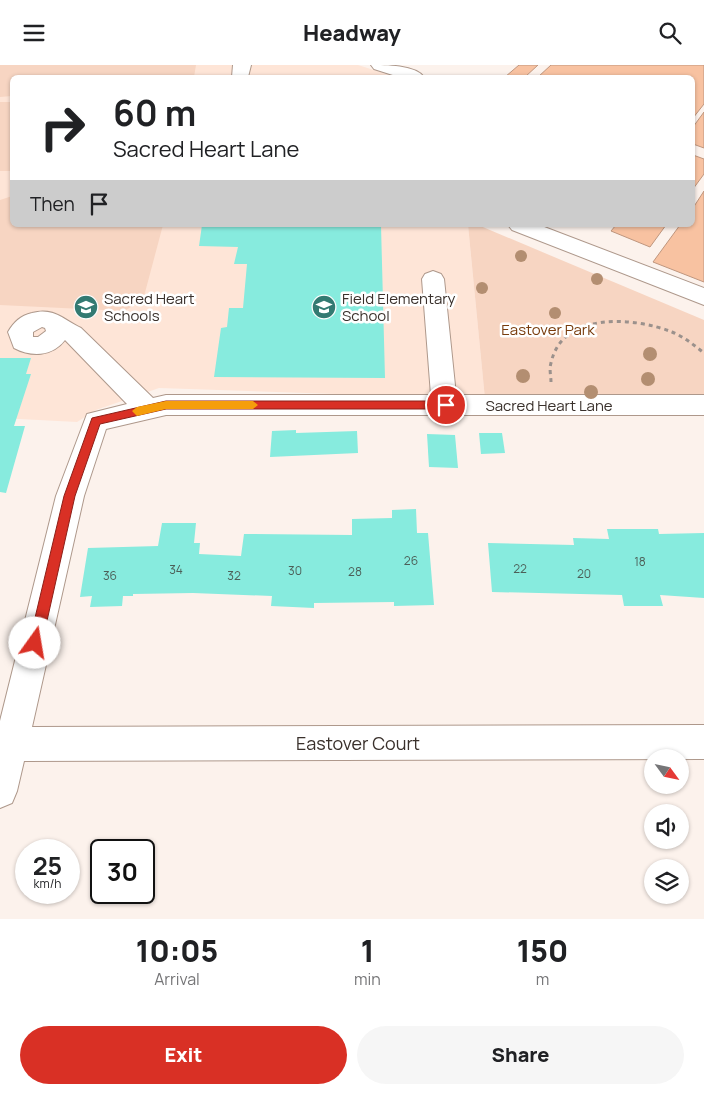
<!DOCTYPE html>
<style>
body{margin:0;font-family:Manrope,sans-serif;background:#f6f6f6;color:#202124;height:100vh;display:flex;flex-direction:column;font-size:19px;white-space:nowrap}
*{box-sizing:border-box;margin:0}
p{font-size:16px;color:#757577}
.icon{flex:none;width:28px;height:28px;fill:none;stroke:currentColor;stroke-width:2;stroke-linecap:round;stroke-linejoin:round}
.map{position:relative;height:854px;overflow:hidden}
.drawer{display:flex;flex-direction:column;background:#fff;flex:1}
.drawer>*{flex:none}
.guide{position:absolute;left:10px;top:10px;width:685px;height:152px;border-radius:8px;box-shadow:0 1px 4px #0004;background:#fff;color:#202124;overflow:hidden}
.needle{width:32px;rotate:123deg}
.controls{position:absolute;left:644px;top:684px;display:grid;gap:10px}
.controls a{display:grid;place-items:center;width:45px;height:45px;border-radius:50%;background:#fff;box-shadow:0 1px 4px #0004;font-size:25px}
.speed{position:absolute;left:15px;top:774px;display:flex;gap:10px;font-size:25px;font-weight:700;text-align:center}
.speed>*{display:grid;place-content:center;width:65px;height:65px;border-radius:50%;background:#fff;box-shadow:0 1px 4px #0004;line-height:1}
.speed small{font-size:12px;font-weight:400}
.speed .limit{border:2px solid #111;border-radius:8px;background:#fff;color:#111}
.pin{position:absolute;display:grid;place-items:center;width:42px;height:42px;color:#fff;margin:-21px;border:2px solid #fff;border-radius:50%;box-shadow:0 1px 5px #0007}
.me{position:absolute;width:55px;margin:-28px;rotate:13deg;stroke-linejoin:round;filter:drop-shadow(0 0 4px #0008)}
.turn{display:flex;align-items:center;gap:18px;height:105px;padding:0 20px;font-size:22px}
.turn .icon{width:65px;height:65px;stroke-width:2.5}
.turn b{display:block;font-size:35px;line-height:42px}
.then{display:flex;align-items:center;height:48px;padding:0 20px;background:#0003;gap:10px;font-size:19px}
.eta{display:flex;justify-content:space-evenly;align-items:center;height:85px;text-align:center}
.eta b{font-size:30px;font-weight:800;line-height:35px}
.button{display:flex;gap:10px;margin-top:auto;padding:10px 20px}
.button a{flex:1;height:58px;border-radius:30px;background:#d93025;color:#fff;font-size:20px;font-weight:800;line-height:58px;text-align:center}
.button a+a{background:#f6f6f6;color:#202124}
header{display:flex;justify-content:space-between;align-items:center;height:65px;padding:0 20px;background:#fff;font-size:22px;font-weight:800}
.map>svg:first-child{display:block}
.built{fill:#fee5d7}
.green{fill:#f7d5c2}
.water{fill:#f8c2a1;stroke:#bf967e}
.building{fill:#87ebde}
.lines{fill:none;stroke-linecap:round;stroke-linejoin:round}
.minor-casing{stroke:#ae988b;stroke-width:2}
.path{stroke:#9b918c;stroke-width:3;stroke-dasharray:4 4;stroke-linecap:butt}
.minor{fill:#fff;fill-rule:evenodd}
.tree{fill:#b38e71}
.route{fill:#d93025;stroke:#8d1f18}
.slow{fill:#f59e0b}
.labels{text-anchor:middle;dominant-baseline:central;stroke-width:5;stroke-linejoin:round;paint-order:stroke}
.number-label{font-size:12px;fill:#4c5f58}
.poi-label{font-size:15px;fill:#39302b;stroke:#fff;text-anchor:start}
.park-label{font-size:15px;fill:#783c0d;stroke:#fff}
.street-label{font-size:15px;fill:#39302b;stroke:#fff}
.near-street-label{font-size:18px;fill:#39302b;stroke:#fff}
</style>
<header><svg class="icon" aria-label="menu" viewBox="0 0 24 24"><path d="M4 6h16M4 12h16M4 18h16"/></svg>Headway<svg class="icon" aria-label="search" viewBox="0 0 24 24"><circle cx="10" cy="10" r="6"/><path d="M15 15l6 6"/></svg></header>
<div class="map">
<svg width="704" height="854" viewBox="0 0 704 854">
<rect width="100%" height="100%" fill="#fcf2ec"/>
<path class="built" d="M0,0H358L396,12H12V160H468L485,334L159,323L96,345L77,357L0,353Z"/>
<g class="green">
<path d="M0,0H196L194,12H12V31L0,32Z"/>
<rect x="0" y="37" width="12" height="69"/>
<path d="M12,131V160H163L143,235L124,246L0,240V135Z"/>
<path d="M468,160H478L704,255V333L485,334Z"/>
</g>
<g class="water">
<path d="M519,0H538L525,12H505Z"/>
<path d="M551,0H704V39L693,53L692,12H538Z"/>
<path d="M704,47V83L693,79V62Z"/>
<path d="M693,90L704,94V109L693,124Z"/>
<path d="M704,126V217L653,197L680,160H692L693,143Z"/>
<path d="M616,160H666L650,182L611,166Z"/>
</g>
<g class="building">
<path d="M202,160H381L385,313L214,312L221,263L227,262L229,243H243L247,199H234L238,182L199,181Z"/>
<path d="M0,293H31L26,309H31L14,361H25L6,428L0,427Z"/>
<path d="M296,365V368L357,366L358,388L270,392L272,366Z"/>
<path d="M479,368H502L505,388L481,389Z"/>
<path d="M427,369L455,370L458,403L429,402Z"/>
<path d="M416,444L417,468H428L434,540L394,541V537L314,538V543L271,541L272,531L193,528L133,529V531H123L122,541L90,542L92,531L80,532L88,483L158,481L162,458H196L194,478H200L199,489L241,491L244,469L352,470V454L392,453V445Z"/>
<path d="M607,464H658L659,469L704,468V533L660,530L663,541H624L622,530L492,527L488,478L574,480L573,473L609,474Z"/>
</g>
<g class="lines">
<g class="minor-casing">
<g id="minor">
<path d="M233,0H251L248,12H232Z"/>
<path d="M371,0C386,0 415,0 424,12H399L374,4Z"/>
<path d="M508,160H539L704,223V240L512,165Z"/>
<path d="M433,206L441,209L444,214L456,330H704V350H166L106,364L84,431L32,662L704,660V694L24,696L17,726L12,738L0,743V656L56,431L87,349L127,339L65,275C52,292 31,292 14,283L8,267C14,257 20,251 32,248C53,242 63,254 81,263L153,333L166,330H431L422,214L425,209ZM42,262L45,263L46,266L38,272H33V267Z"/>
</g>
</g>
<path class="path" d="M551,317C551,311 549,304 551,298C562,246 635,252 672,267C684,272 694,280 704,288"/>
<use href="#minor" class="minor"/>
</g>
<g class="tree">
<circle cx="521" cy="191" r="6"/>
<circle cx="597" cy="214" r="6"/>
<circle cx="482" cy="223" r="6"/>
<circle cx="555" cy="248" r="6"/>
<circle cx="650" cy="289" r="7"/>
<circle cx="523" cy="311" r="7"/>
<circle cx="648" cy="314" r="7"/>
<circle cx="591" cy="327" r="7"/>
</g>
<path class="route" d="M166,336H446L451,340L446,344H166L100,359L75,431L42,578L40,583L35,584L31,583L29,578L64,431L92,353Z"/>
<path class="slow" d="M166,336H253L258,340L253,344H166L137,351L132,346L137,342Z"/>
<defs>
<g id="school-disc" transform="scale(1.25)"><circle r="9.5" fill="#337a72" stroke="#fff"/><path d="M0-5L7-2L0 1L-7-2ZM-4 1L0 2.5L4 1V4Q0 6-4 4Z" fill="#fff"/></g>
</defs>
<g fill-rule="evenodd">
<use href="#school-disc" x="86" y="242"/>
<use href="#school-disc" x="324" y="242"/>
</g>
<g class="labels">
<g class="number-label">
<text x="411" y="495">26</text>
<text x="640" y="496">18</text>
<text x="520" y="503">22</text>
<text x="176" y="504">34</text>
<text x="295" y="505">30</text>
<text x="355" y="506">28</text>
<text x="584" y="508">20</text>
<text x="110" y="510">36</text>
<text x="234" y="510">32</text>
</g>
<g class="poi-label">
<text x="104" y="233">Sacred Heart<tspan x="104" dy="17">Schools</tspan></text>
<text x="342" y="233">Field Elementary<tspan x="342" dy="17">School</tspan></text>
</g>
<g class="park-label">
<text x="548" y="264">Eastover Park</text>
</g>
<g class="street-label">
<text x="549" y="340">Sacred Heart Lane</text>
</g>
<g class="near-street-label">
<text x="358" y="678">Eastover Court</text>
</g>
</g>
</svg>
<div class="controls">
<a><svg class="needle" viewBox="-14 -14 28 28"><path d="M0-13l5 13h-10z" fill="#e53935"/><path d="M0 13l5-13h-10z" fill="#757577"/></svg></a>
<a><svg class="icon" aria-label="sound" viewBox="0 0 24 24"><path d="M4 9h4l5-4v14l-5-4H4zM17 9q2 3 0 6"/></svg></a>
<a><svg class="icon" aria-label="layers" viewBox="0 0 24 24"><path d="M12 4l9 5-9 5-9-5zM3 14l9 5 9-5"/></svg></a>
</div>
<div class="speed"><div>25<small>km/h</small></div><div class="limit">30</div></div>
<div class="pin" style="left:446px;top:340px;background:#d93025"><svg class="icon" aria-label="arrive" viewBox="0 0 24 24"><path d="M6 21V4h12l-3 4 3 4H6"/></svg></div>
<svg class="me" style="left:35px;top:578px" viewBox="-20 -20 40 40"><circle r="19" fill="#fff"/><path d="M0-13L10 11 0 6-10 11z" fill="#d93025"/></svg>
<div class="guide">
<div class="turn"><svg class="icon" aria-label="right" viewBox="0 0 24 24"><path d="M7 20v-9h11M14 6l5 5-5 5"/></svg><div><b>60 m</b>Sacred Heart Lane</div></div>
<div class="then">Then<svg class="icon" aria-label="arrive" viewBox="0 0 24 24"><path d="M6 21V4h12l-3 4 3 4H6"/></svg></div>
</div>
</div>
<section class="drawer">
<div class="eta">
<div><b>10:05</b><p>Arrival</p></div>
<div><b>1</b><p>min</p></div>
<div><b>150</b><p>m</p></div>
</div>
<div class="button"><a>Exit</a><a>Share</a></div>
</section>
